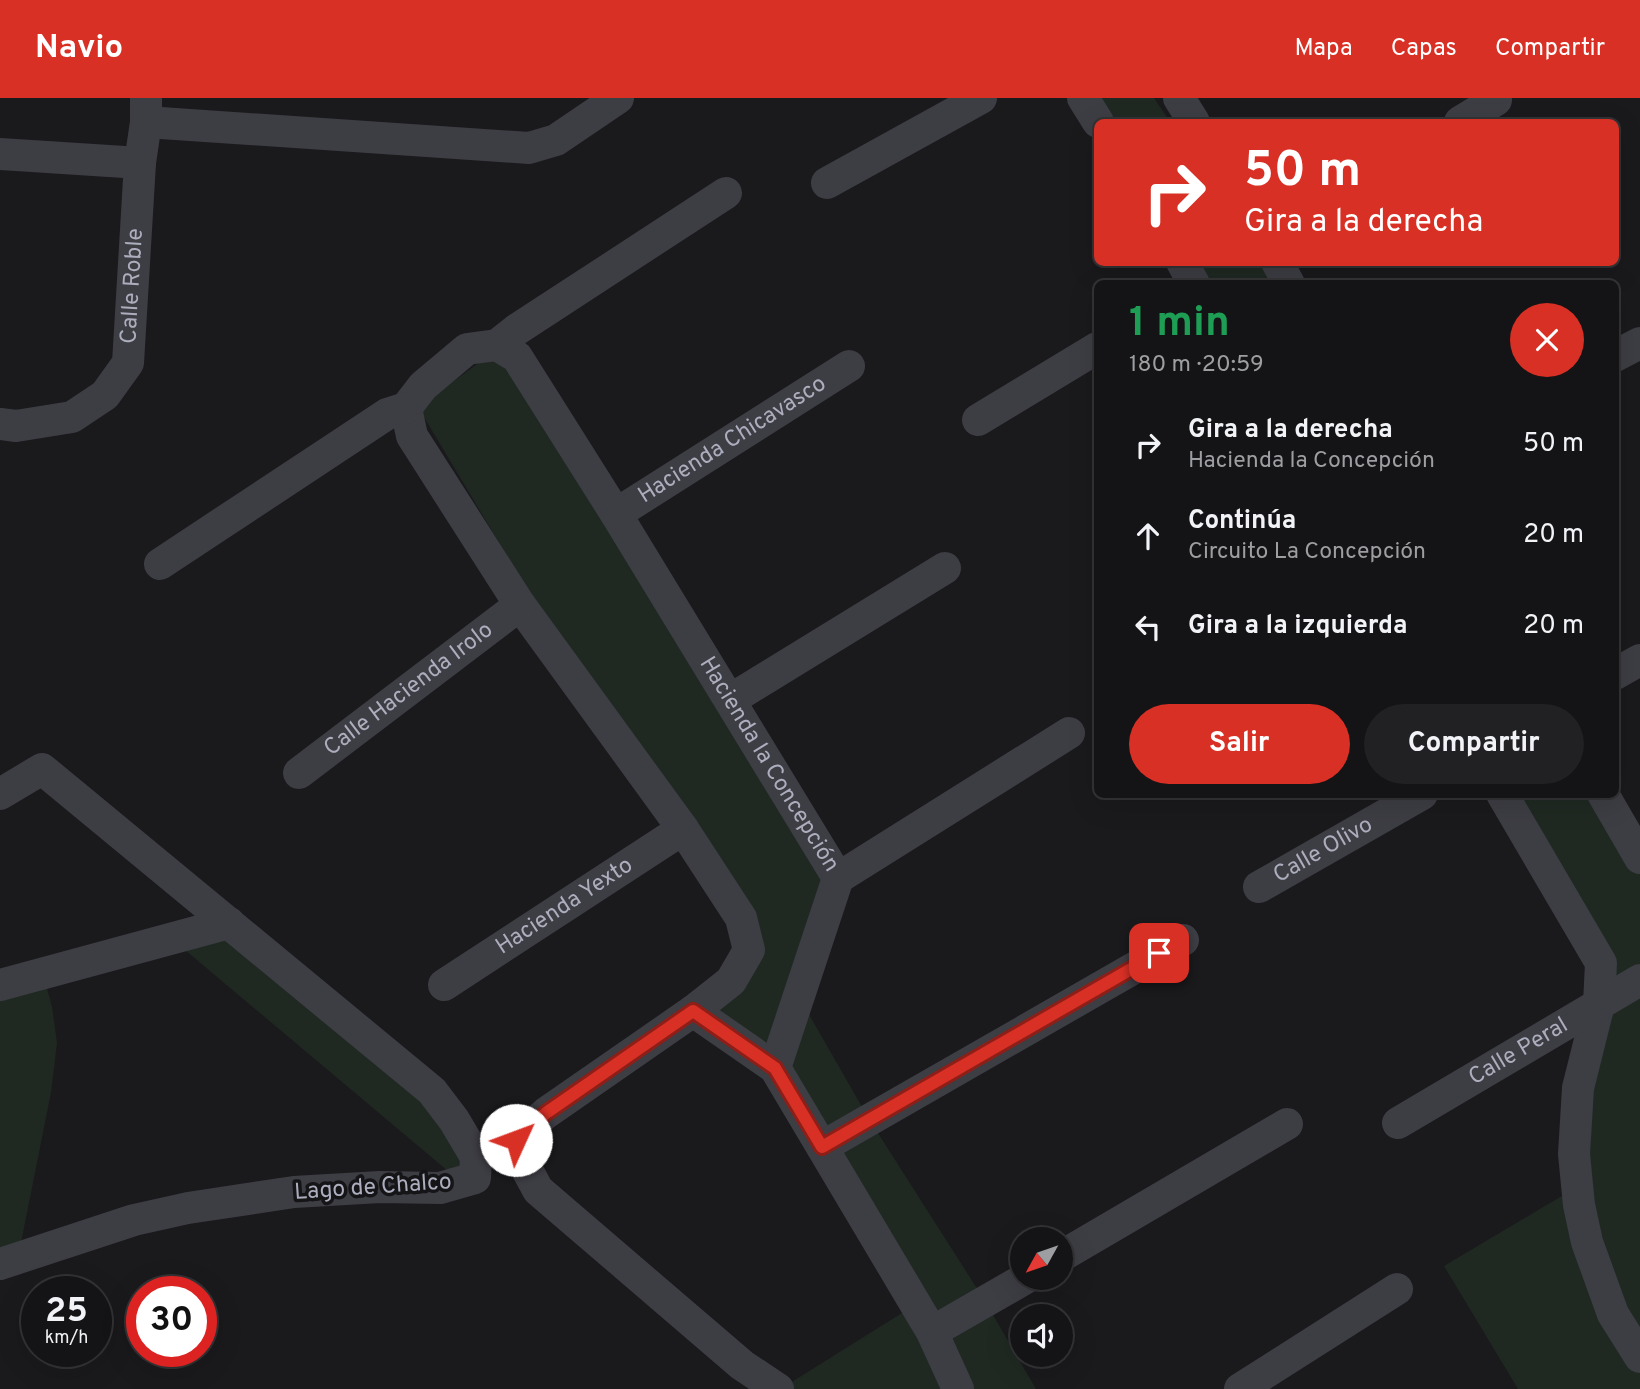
<!DOCTYPE html>
<html lang="es">
<meta charset="utf-8">
<style>
body{margin:0;font-family:Overpass,sans-serif;background:#212123;color:#f1f3f6;height:100vh;display:flex;flex-direction:column;font-size:26px;white-space:nowrap}
*{box-sizing:border-box;margin:0}
p{font-size:23px;color:#9d9ea1}
.icon{flex:none;width:38px;height:38px;fill:none;stroke:currentColor;stroke-width:2;stroke-linecap:round;stroke-linejoin:round}
.map{position:relative;flex:1;overflow:hidden}
.sheet{position:absolute;left:1094px;top:182px;width:525px;height:518px;display:flex;flex-direction:column;background:#141416;border-radius:10px;box-shadow:0 7px 28px #0002,0 0 0 2px #333335}
.sheet>*{flex:none}
.hud{position:absolute;left:1094px;top:21px;width:525px;height:147px;border-radius:10px;box-shadow:0 7px 28px #0002,0 0 0 2px #333335;background:#d93025;color:#fff;overflow:hidden}
.needle{width:46px;rotate:230deg}
.controls{position:absolute;left:1010px;top:1129px;display:grid;gap:14px}
.controls a{display:grid;place-items:center;width:63px;height:63px;border-radius:50%;background:#141416;box-shadow:0 7px 28px #0002,0 0 0 2px #333335;font-size:35px}
.speed{position:absolute;left:21px;top:1178px;display:flex;gap:14px;font-size:35px;font-weight:700;text-align:center}
.speed>*{display:grid;place-content:center;width:91px;height:91px;border-radius:50%;background:#141416;box-shadow:0 7px 28px #0002,0 0 0 2px #333335;line-height:1}
.speed small{font-size:18px;font-weight:400}
.speed .limit{border:10px solid #d22;background:#fff;color:#111}
.pin{position:absolute;display:grid;place-items:center;width:60px;height:60px;color:#fff;margin:-30px;border-radius:14px;box-shadow:0 4px 10px #0006}
.me{position:absolute;width:77px;margin:-38px;rotate:47deg;stroke-linejoin:round;filter:drop-shadow(0 0 5px #0008)}
.turn{display:flex;align-items:center;gap:24px;height:147px;padding:0 35px;font-size:32px}
.turn .icon{width:91px;height:91px;stroke-width:2.5}
.turn b{display:block;font-size:49px;line-height:60px}
.round{display:grid;place-items:center;flex:none;width:74px;height:74px;border-radius:37px;background:#212123}
.headline{display:flex;align-items:center;justify-content:space-between;height:119px;padding:0 35px}
h1{font-size:42px;font-weight:700;line-height:52px;color:#1e9e55}
.action{display:flex;gap:14px;margin-top:auto;padding:14px 35px}
.action a{flex:1;height:80px;border-radius:42px;background:#d93025;color:#fff;font-size:28px;font-weight:700;line-height:80px;text-align:center}
.action a+a{background:#212123;color:#f1f3f6}
ul{padding:0;list-style:none}
li{display:flex;align-items:center;gap:21px;height:91px;padding:0 35px}
li div{flex:1}
li b{display:block;font-size:26px}
li em{font-style:normal}
header{display:flex;align-items:center;gap:42px;box-sizing:border-box;height:98px;padding:0 35px;background:#d93025;color:#fff}
header strong{font-size:33px}
nav{display:flex;gap:38px;margin-inline-start:auto;font-size:24px}
.map>svg:first-child{display:block}
.green{fill:#1f2922}
.lines{fill:none;stroke-linecap:round;stroke-linejoin:round}
.minor{stroke:#3d3d44;stroke-width:32}
.route-casing{stroke:#8d1f18;stroke-width:18}
.route{stroke:#d93025;stroke-width:12}
.labels{text-anchor:middle;dominant-baseline:central;stroke-width:7;stroke-linejoin:round;paint-order:stroke}
.street-label{font-size:23px;fill:#acaebd;stroke:#151518}
</style>
<header>
<strong>Navio</strong>
<nav><a>Mapa</a><a>Capas</a><a>Compartir</a></nav>
</header>
<div class="map">
<svg width="1640" height="1291" viewBox="0 0 1640 1291">
<rect width="100%" height="100%" fill="#1a1a1d"/>
<g class="green">
<path d="M1090,0H1154L1170,24H1105Z"/>
<path d="M1188,165H1261L1276,185H1200Z"/>
<path d="M498,251L834,781L795,892L869,1021L985,1203L1036,1291H960L823,1048L710,907L752,856L544,520L418,309Z"/>
<path d="M1504,697H1604L1640,755V1291H1518L1444,1168L1577,1089L1609,874Z"/>
<path d="M229,825L432,993L476,1059L461,1084L172,841Z"/>
<path d="M43,876L52,909L57,945L51,994L18,1160L0,1166V887Z"/>
<path d="M910,1210L947,1291H791L787,1287Z"/>
</g>
<g class="lines">
<g class="minor">
<path d="M1083,0L1098,24"/>
<path d="M1179,0L1194,24"/>
<path d="M146,24L529,50L556,42L618,0"/>
<path d="M1460,24L1496,2"/>
<path d="M0,56L140,65"/>
<path d="M827,85L981,0"/>
<path d="M1182,164L1194,186"/>
<path d="M1277,164L1289,186"/>
<path d="M497,247L516,232L726,95"/>
<path d="M1615,258L1640,245"/>
<path d="M406,310L412,338L520,507L683,731L741,820L749,852L731,883L693,913L546,1015L516,1041L525,1068L538,1092L742,1267L778,1291"/>
<path id="s1" d="M406,310L423,288L467,251L497,247L517,259L616,416L838,780L775,970"/>
<path d="M978,322L1097,250"/>
<path id="s2" d="M0,326L16,328L72,319L105,297L128,265L140,65L146,24V0"/>
<path id="s3" d="M616,416L849,268"/>
<path d="M160,466L387,316L406,310"/>
<path d="M1615,576L1640,562"/>
<path d="M730,602L945,470"/>
<path id="s4" d="M299,675L520,507"/>
<path d="M0,696L42,671L432,993L454,1022L476,1059L475,1080L440,1090L380,1089L294,1094L188,1110L134,1122L0,1166"/>
<path d="M1502,696L1601,865L1599,906L1578,990L1574,1056L1579,1107L1587,1144L1613,1216L1640,1259"/>
<path d="M1603,696L1640,760"/>
<path d="M838,780L1069,635"/>
<path id="s5" d="M1259,789L1422,696"/>
<path d="M0,887L229,825"/>
<path id="s6" d="M444,887L683,731"/>
<path d="M693,913L775,970L932,1234L958,1291"/>
<path id="s7" d="M1398,1025L1640,882"/>
<path d="M822,1049L1183,842"/>
<path d="M1060,1159L1287,1026"/>
<path d="M932,1234L1026,1180"/>
<path d="M1240,1291L1397,1191"/>
</g>
</g>
<g class="lines">
<g class="route-casing">
<path id="route" d="M516,1042V1041L546,1015L693,913L775,970L822,1049L1159,855"/>
</g>
<use href="#route" class="route"/>
</g>
<g class="labels">
<g class="street-label">
<text stroke="none"><textPath href="#s2" startOffset="229">Calle Roble</textPath></text>
<text stroke="none"><textPath href="#s3" startOffset="138">Hacienda Chicavasco</textPath></text>
<text stroke="none"><textPath href="#s4" startOffset="138">Calle Hacienda Irolo</textPath></text>
<text stroke="none"><textPath href="#s1" startOffset="618">Hacienda la Concepción</textPath></text>
<text stroke="none"><textPath href="#s5" startOffset="74">Calle Olivo</textPath></text>
<text stroke="none"><textPath href="#s6" startOffset="144">Hacienda Yexto</textPath></text>
<text stroke="none"><textPath href="#s7" startOffset="140">Calle Peral</textPath></text>
<text transform="translate(373 1090) rotate(-4)">Lago de Chalco</text>
</g>
</g>
</svg>
<div class="controls">
<a><svg class="needle" viewBox="-14 -14 28 28"><path d="M0-13l5 13h-10z" fill="#e53935"/><path d="M0 13l5-13h-10z" fill="#9d9ea1"/></svg></a>
<a><svg class="icon" aria-label="sound" viewBox="0 0 24 24"><path d="M4 9h4l5-4v14l-5-4H4zM17 9q2 3 0 6"/></svg></a>
</div>
<div class="speed"><div>25<small>km/h</small></div><div class="limit">30</div></div>
<div class="pin" style="left:1159px;top:855px;background:#d93025"><svg class="icon" aria-label="arrive" viewBox="0 0 24 24"><path d="M6 21V4h12l-3 4 3 4H6"/></svg></div>
<svg class="me" style="left:516px;top:1042px" viewBox="-20 -20 40 40"><circle r="19" fill="#fff"/><path d="M0-13L10 11 0 6-10 11z" fill="#d93025"/></svg>
<div class="hud">
<div class="turn"><svg class="icon" aria-label="right" viewBox="0 0 24 24"><path d="M7 20v-9h11M14 6l5 5-5 5"/></svg><div><b>50 m</b>Gira a la derecha</div></div>
</div>
<section class="sheet">
<div class="headline"><div><h1>1 min</h1><p>180 m · 20:59</p></div><a class="round" style="background:#d93025;color:#fff"><svg class="icon" aria-label="close" viewBox="0 0 24 24"><path d="M6 6l12 12M18 6L6 18"/></svg></a></div>
<ul>
<li><svg class="icon" aria-label="right" viewBox="0 0 24 24"><path d="M7 20v-9h11M14 6l5 5-5 5"/></svg><div><b>Gira a la derecha</b><p>Hacienda la Concepción</p></div><em>50 m</em></li>
<li><svg class="icon" aria-label="ahead" viewBox="0 0 24 24"><path d="M12 20V5M6 11l6-6 6 6"/></svg><div><b>Continúa</b><p>Circuito La Concepción</p></div><em>20 m</em></li>
<li><svg class="icon" aria-label="left" viewBox="0 0 24 24"><path d="M17 20v-9H6M10 6l-5 5 5 5"/></svg><div><b>Gira a la izquierda</b></div><em>20 m</em></li>
</ul>
<div class="action"><a>Salir</a><a>Compartir</a></div>
</section>
</div>
